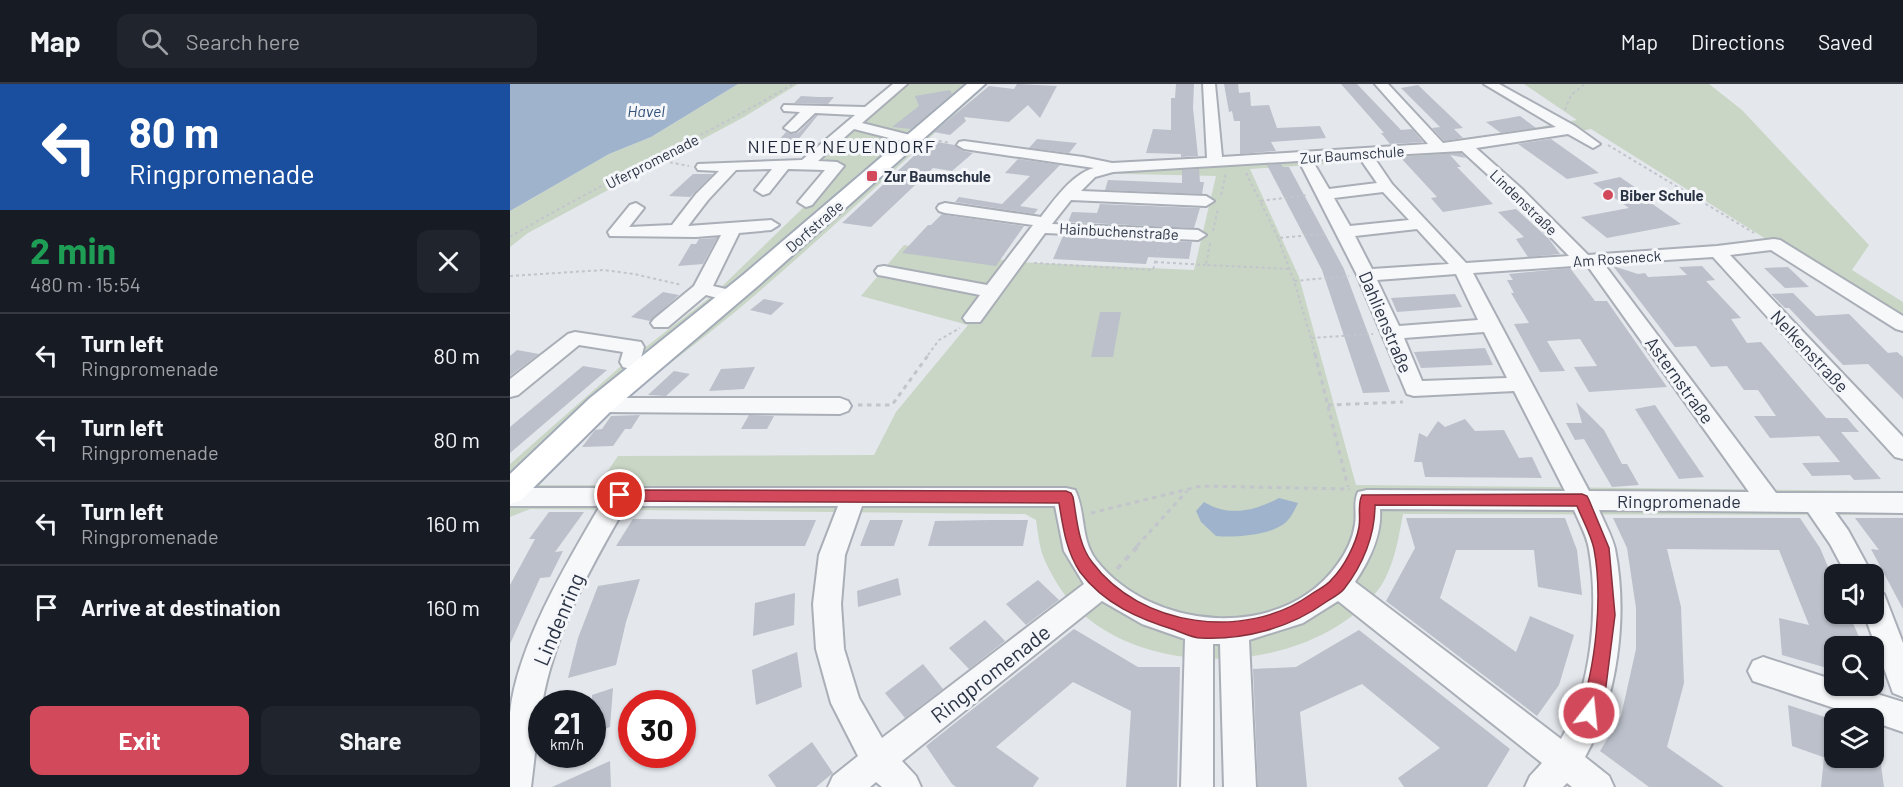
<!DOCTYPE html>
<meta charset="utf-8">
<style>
body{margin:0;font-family:Barlow,sans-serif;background:#20242c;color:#f1f3f6;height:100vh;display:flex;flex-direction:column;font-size:22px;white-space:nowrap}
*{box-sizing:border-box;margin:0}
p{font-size:20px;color:#9ea1a6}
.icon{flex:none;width:33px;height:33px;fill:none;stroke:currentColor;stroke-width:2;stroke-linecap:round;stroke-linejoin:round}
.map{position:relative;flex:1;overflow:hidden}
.details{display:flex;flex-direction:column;background:#171b24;width:510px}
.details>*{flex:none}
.top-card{background:#1a4fa0;color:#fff;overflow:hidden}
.fabs{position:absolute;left:1314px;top:480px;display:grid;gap:12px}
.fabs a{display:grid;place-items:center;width:60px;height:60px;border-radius:12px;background:#171b24;box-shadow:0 2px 4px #0004;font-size:30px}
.speed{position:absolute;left:18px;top:606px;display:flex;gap:12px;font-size:30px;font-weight:700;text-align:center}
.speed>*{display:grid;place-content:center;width:78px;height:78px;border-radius:50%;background:#171b24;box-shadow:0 2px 4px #0004;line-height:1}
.speed small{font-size:15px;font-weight:400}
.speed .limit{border:9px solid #d22;background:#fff;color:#111}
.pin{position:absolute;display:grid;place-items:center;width:51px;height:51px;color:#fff;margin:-26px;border:3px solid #fff;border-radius:50%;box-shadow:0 2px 6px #0007}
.me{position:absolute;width:66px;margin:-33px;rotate:16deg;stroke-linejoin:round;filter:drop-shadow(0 0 4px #0008)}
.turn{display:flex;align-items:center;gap:21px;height:126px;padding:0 30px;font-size:27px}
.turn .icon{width:78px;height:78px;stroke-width:2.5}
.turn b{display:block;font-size:42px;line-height:51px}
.round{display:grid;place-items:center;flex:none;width:63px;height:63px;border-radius:12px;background:#20242c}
.headline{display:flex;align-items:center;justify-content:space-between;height:102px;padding:0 30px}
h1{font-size:36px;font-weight:700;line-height:45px;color:#1e9e55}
.action{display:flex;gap:12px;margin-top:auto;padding:12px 30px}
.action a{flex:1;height:69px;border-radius:12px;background:#d1495b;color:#fff;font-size:24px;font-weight:700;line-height:69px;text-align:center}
.action a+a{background:#20242c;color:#f1f3f6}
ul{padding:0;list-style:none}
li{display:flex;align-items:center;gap:18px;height:84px;padding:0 30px;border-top:2px solid #363941}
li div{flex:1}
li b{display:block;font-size:22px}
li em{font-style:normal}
header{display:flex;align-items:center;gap:36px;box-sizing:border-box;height:84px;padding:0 30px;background:#171b24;border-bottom:2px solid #363941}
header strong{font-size:28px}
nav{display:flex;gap:33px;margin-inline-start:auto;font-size:21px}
.search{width:420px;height:54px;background:#20242c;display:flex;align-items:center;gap:15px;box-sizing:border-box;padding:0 21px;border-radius:12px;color:#9ea1a6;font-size:22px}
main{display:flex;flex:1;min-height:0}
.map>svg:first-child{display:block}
.green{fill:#c9d6c5}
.water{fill:#9fb4cc}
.building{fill:#bbc0ca}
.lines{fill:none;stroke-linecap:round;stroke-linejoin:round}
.minor-casing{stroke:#a9aeb7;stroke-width:4}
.major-casing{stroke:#a3abb8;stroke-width:4}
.path-far2{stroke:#c2c5cb;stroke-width:2;stroke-dasharray:3 3;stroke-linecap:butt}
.path-far1{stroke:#c2c5cb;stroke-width:3;stroke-dasharray:4.5 4.5;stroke-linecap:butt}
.path{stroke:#c2c5cb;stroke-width:4;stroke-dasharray:6 6;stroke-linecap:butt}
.minor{fill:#f7f8fa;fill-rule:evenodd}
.major{fill:#fff;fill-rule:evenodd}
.route{fill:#d1495b;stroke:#882f3b;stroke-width:1.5}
.poi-dot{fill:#d1495b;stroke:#f4f6f9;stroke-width:2}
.labels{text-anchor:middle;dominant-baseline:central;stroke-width:6;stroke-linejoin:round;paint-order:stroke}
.far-street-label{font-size:15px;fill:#2b3445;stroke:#f4f6f9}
.far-poi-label{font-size:15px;font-weight:bold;fill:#2b3445;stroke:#f4f6f9;text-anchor:start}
.far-water-label{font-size:16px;font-style:italic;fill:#34527a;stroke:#f4f6f9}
.far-quarter-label{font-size:18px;letter-spacing:1.5px;fill:#1d2536;stroke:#f4f6f9}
.street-label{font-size:18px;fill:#2b3445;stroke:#f4f6f9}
.near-street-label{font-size:21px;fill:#2b3445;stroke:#f4f6f9}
</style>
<header>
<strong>Map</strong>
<div class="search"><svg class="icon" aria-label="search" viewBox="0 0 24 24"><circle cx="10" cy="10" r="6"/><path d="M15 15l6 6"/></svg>Search here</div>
<nav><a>Map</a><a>Directions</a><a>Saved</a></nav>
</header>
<main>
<section class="details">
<div class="top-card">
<div class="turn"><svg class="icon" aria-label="left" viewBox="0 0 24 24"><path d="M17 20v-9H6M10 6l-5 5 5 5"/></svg><div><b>80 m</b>Ringpromenade</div></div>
</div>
<div class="headline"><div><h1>2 min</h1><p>480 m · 15:54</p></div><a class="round"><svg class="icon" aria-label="close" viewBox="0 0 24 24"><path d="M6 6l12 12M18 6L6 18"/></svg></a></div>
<ul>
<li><svg class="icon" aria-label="left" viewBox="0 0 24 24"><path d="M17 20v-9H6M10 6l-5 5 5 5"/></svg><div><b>Turn left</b><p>Ringpromenade</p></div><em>80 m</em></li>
<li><svg class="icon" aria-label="left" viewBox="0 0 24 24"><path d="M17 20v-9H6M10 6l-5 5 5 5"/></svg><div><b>Turn left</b><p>Ringpromenade</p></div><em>80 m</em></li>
<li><svg class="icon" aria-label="left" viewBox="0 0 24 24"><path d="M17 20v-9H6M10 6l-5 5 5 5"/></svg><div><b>Turn left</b><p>Ringpromenade</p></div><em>160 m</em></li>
<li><svg class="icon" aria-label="arrive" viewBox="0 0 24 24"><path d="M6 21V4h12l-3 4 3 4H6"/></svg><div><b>Arrive at destination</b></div><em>160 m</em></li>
</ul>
<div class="action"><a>Exit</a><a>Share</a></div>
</section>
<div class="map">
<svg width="1393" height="703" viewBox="0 0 1393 703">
<rect width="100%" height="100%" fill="#e4e7ec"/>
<g class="green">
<path d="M228,0H288L234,33L18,149L0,163V127L99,70L141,53Z"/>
<path d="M398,0H478C398,73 320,147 238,217C168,277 88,327 30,401H88L108,372L364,371L386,328L458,241L351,212L394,161L506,178L684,186L706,92L576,89L587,77L617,80L921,63L1067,36L1014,0H1199L1232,26L1359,161L1342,186L1393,218V241L1081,45L936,72L740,85L789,193L846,401L1393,407V431L893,430C888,457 883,489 865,510C796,592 628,599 558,515C549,504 538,485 533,472C529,461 528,448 526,436L515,430L20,425L0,433V380L110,283L203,211L297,120L332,81L299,80Z"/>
</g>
<g class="water">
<path d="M0,0H228L141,53L99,70L0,127Z"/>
<path d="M769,414L788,419C785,425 782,432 778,436C766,451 724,454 706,452L691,438L686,427L694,418C718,433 745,427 769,414Z"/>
</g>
<g class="building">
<path d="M507,0L547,2L530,34L518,21L499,38L454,33L456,37L440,51L424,48L479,2L504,5Z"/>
<path d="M666,0H684L683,24L688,72L671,73V70L636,69L643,45L661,46V14H665Z"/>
<path d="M714,0H728L729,9L740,8L741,22L759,21L767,44L810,42L816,54L761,58L766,67L730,70V37H724L722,27L719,28Z"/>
<path d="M831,0H847L891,46L902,45L913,58L880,60L871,49H874Z"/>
<path d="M908,1L953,44L944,45L953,54L934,57L922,44L930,43L891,4Z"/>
<path d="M440,6L442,10L401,45L382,43L409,22L405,12Z"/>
<path d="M291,12L308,13H324L318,20L284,19Z"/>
<path d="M306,31H308L287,57L269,56L276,48L281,50L288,49Z"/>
<path d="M1010,32L1026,44L991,49L976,38Z"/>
<path d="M527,55L567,59L559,69L519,64Z"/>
<path d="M1041,55L1089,89L1057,95L1008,60Z"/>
<path d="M420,57L445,61L453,67L463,69L442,87L423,84L361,143L332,139Z"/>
<path d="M951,69L956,74L940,71L951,83H947L983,120L933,128L921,114L927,113L890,73Z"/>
<path d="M508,75L550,81L510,122L528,125L524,130L445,118L449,113L492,120L520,92L495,89Z"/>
<path d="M771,80L773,83H779L834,185L880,308L853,309L812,186L757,81Z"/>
<path d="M689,85L690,98H694L692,110L595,106L598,96L672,99V86Z"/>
<path d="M183,90H203L180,113L159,112Z"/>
<path d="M1110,93L1136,111L1131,112L1171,140L1097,154L1071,133L1119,124L1083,99Z"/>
<path d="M590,120L690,124L684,144L558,138L562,128L587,129Z"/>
<path d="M1006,125L1039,155L1050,170L1018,173L1006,155L1014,153L988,128Z"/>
<path d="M432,130L435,131L514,142L486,182L392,169L418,141H421Z"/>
<path d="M553,152L682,158L679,175L638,173L636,180L543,175Z"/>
<path d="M207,154L193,180L168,182L181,160H186L189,155Z"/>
<path d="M1103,182L1128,190L1135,189L1138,193L1177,191L1169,183L1192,182L1205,196L1196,197L1231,234L1221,235L1237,259L1251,258L1316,334H1337L1349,348H1331L1371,395L1344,396L1340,391L1302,392L1292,379L1330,378L1309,352L1260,354L1244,332H1266L1248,306H1234L1217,282L1201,283L1186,262L1165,263Z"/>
<path d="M1278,183L1299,203L1275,204L1254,184Z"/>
<path d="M1060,184L1085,217H1097L1157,303L1079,308L1064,283L1087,282L1070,255L1037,257L1055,287L1030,288L1004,240L1019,239L1001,209H1004L997,196H1003L999,190Z"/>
<path d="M153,208L169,211L140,237L121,233Z"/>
<path d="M1283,209L1306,232L1339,230L1378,269L1387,268L1393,273V315L1358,280L1333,281L1279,224H1275L1261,210Z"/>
<path d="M945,210L952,223L887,228L881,214Z"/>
<path d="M254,215L274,219L261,231L240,226Z"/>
<path d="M590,228H611L603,273H581Z"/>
<path d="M975,264L983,281L911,284L904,268Z"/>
<path d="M7,266L29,270L0,292V272Z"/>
<path d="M73,282L97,286L0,369V343Z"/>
<path d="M245,283L234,305L199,307L211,285Z"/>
<path d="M164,287L180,290L156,312L138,311Z"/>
<path d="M1066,318L1094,346L1112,380H1117L1129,401L1102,403L1074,355L1065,356L1056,339H1072Z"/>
<path d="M1145,321L1172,361L1194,393L1169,395L1125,325Z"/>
<path d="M130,331L121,345H115L103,362L72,363L85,346L92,345L101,332Z"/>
<path d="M239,331L264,332L257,345H231Z"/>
<path d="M955,335L965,347L994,346L1009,374L1022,373L1032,394L915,393L912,378H904L909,349L917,353L928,337L935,343Z"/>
<path d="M39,428H74L45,468L53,467L40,493L30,494L0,560V501L25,455H19Z"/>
<path d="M896,434H1055L1067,466L1072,511L1028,503L1024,466H946L930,514L1006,568L1020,532L1064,551L1049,601L1027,632L876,517L905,464Z"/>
<path d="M1103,434H1290L1310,464L1324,497V530H1339L1349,553L1351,562H1324V586L1272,571L1269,534L1299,541L1269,466L1157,465L1171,523L1174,599L1157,663L1214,703H1139L1090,667L1111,632L1126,565V524L1117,464Z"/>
<path d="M1345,434H1393V525L1361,465L1369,466Z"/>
<path d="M123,435L250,436H306L295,462H106Z"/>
<path d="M360,436H393L384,462H350Z"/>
<path d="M480,436H518L513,462H418L425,437Z"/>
<path d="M388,494L391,511L348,523L347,507Z"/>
<path d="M130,495L116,538L106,581L58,594L68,554L88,502Z"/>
<path d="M528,496L549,516L516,541L496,520Z"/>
<path d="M285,509L284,541L243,552L245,519Z"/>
<path d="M475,536L495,557L459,585L439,564Z"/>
<path d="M564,545L628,583H670L667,703H616L621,627L563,598L486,663L529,694L523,703H446L442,700L416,662Z"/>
<path d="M849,546L1000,665L977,703H894L888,694L930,664L852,600L790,628L797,703H748L743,585L786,583Z"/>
<path d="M287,568L292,603L246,621L242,586Z"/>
<path d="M413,580L433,605L395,634L375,609Z"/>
<path d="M103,604L100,643L82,650V611Z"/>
<path d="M1278,621L1324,636V674H1370L1374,703H1311L1314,674H1316L1282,662Z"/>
<path d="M302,658L323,689L306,703H266L258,691Z"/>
<path d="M100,677L101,703H42Z"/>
</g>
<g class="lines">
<g class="minor-casing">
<g id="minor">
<path d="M383,0H397L352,39L408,53L410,56L408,59L403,60L344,45L308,77L327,78L334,82L302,121L296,123L288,118L315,86L278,85L259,109L253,111L245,106L262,85L226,86L198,116L178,142L261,136L269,141L261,146L229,149L203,202L229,208L231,212L229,216L222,218L196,211L158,243H144L141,239L144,235L184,202L211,151L186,153L100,152L98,148L120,121L126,119L134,124L119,143L162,141L186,110L209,87L188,86L186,83L188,80L292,76L345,31L305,29L286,47L281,48L274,44L290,28L274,27L272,24L274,21L355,23Z"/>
<path d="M693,0H705L712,73L918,60L865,0H878L933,59L1046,43L974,0H989L1065,42L1090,60L1083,64L1058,50L966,64L1012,105L1078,171L1207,162L1264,155L1270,156L1393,232V247L1386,245L1261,166L1220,171L1393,353V375L1385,373L1203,173L1094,180L1266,409H1393V429L1325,428L1338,446L1362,490H1336L1320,460L1298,428L1089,426C1094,438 1102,452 1105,465C1118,531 1108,614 1075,673L1099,692L1104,703H1062L1057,699L1053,703H1015L1020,692L1032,679L828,517L793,539L739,556L746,703H714L710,560H703V703H671L675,555L632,540L592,517L392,677L406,692L411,703H372L366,698L360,703H318L323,692L348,672L321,619L306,565L303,520L309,471L328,422H116C86,474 56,527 40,585C29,623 26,663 21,703H0C0,679 0,653 0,629C7,562 56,480 90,422H0V404H104L110,402L116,404H556L565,406C576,428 570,455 586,476C641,547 772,558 827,481C836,469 843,455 845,440C847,428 843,419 848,408L857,406L1055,407L1004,307L904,312L897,310L846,189L789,77L603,88L585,93L571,107L696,112L704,117L696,122L561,116L542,140L688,146L696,151L688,156L535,149L470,238H456L453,234L470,211L374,192L368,191L365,187L368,183L374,182L477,201L523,141L435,129L429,127L427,124L429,121L435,119L531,133C545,115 562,90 584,84L454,65L447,61L449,58L454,57L573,73L602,79L697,74ZM952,67L1000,111L1059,172L956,179L882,100L863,72ZM849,73L867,99L819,105L802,76ZM873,108L899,136L840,142L824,114ZM907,145L939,180L862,185L845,152ZM1077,181L1239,408L1079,407L963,189ZM946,190L968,236L889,242L867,196ZM974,248L997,294L912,297L894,254ZM352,422H545L554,467L574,500L372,654L349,614L334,565L331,520L335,471ZM870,425L1064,426C1069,438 1077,452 1079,465C1089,523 1082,604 1051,655L845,498C859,477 872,452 870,425Z"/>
<path d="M65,248L131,258L134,263L131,274L145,277L148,282L145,287C134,290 124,286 113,283L110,278L113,268L69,261L8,311L0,313V295L58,250Z"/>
<path d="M90,314H330L338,317L341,322L338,327L330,330L90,328L82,326L79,321L82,316Z"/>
<path d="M1364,506L1374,510L1393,559V613L1383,609L1354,530H1364Z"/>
<path d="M1253,573L1324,596V602H1341L1393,618V648L1364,638V634H1354L1243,597L1238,587L1243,577Z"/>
</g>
</g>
<g class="major-casing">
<path id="major" d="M457,0H475L249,201L100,328L11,416L0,420V390L80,314L233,191Z"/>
</g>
<g class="path-far2">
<path d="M1055,26L1061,11L1075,0"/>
<path d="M423,56L440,59"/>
<path d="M1098,61L1244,149"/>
<path d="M148,76L179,82"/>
<path d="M736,89L750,117"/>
<path d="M711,111L716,89"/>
<path d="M703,147L708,124"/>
<path d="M0,153C92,98 190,55 283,0"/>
<path d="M768,154L750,117L798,111"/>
<path d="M700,159L696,181L780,185"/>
<path d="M645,178L696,181"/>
<path d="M524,179L643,186L649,163"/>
<path d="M0,192L94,186L124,190L172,201"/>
<path d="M784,197L768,154L816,150"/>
<path d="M801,254L784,197L839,192"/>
<path d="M418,271L429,256L450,244"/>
<path d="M805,271L801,254L863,250"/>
</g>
<g class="path-far1">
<path d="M805,270L838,403"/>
<path d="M348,321H382L419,270"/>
<path d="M818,321L893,318"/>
<path d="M581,429L691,402L840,405"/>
<path d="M627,462L677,407"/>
</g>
<path class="path" d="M607,485L629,461"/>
<use href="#minor" class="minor"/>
<use href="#major" class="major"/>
</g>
<path class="route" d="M110,406L556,407L561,409L563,413C567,435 568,460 582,478C630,543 735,557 800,511C807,506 817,502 822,495C834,483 846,460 849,443C851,432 847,421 852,411L1072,410L1077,412L1079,416L1099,464L1105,531L1095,610L1085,635L1079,638L1072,635L1069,629C1086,584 1093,512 1084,465C1081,450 1072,435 1067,422L865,421C865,451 853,481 834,505C830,510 822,514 816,518C780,544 735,556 691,554C683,554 673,549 665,546C629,535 594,520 570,488C556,467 553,443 549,419L110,417L105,415L103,411L105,407Z"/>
<g class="poi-dot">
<rect x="356" y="86" width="12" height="12" rx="3"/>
<circle cx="1098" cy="111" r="6"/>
</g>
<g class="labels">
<g class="far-street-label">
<text transform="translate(842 70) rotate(-4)">Zur Baumschule</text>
<text transform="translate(142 77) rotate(-27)">Uferpromenade</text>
<text transform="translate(1014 118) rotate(44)">Lindenstraße</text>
<text transform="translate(304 142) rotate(-41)">Dorfstraße</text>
<text transform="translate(609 147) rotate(3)">Hainbuchenstraße</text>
<text transform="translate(1107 174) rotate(-4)">Am Roseneck</text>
</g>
<g class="far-poi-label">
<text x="374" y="92">Zur Baumschule</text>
<text x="1110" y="111">Biber Schule</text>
</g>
<g class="far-water-label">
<text x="136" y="26">Havel</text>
</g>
<g class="far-quarter-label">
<text x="332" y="62">NIEDER NEUENDORF</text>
</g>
<g class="street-label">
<text transform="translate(876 238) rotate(67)">Dahlienstraße</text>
<text transform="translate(1300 267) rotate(47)">Nelkenstraße</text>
<text transform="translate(1170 296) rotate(54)">Asternstraße</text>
<text x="1169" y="417">Ringpromenade</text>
</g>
<g class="near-street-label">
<text transform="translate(48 535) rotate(-67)">Lindenring</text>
<text transform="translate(480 589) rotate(-38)">Ringpromenade</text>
</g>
</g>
</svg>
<div class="fabs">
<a><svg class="icon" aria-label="sound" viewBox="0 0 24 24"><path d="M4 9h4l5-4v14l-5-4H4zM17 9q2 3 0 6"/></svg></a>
<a><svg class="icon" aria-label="search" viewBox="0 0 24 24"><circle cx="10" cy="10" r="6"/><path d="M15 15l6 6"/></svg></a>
<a><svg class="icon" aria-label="layers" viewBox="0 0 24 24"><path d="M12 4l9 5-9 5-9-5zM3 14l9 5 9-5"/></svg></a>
</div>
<div class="speed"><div>21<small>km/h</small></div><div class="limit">30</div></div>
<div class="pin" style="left:110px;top:411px;background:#d93025"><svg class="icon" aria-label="arrive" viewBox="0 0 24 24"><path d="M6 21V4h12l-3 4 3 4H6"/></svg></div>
<svg class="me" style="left:1079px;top:629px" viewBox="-20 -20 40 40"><circle r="17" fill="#d1495b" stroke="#fff" stroke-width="3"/><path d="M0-11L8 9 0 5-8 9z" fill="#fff"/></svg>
</div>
</main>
